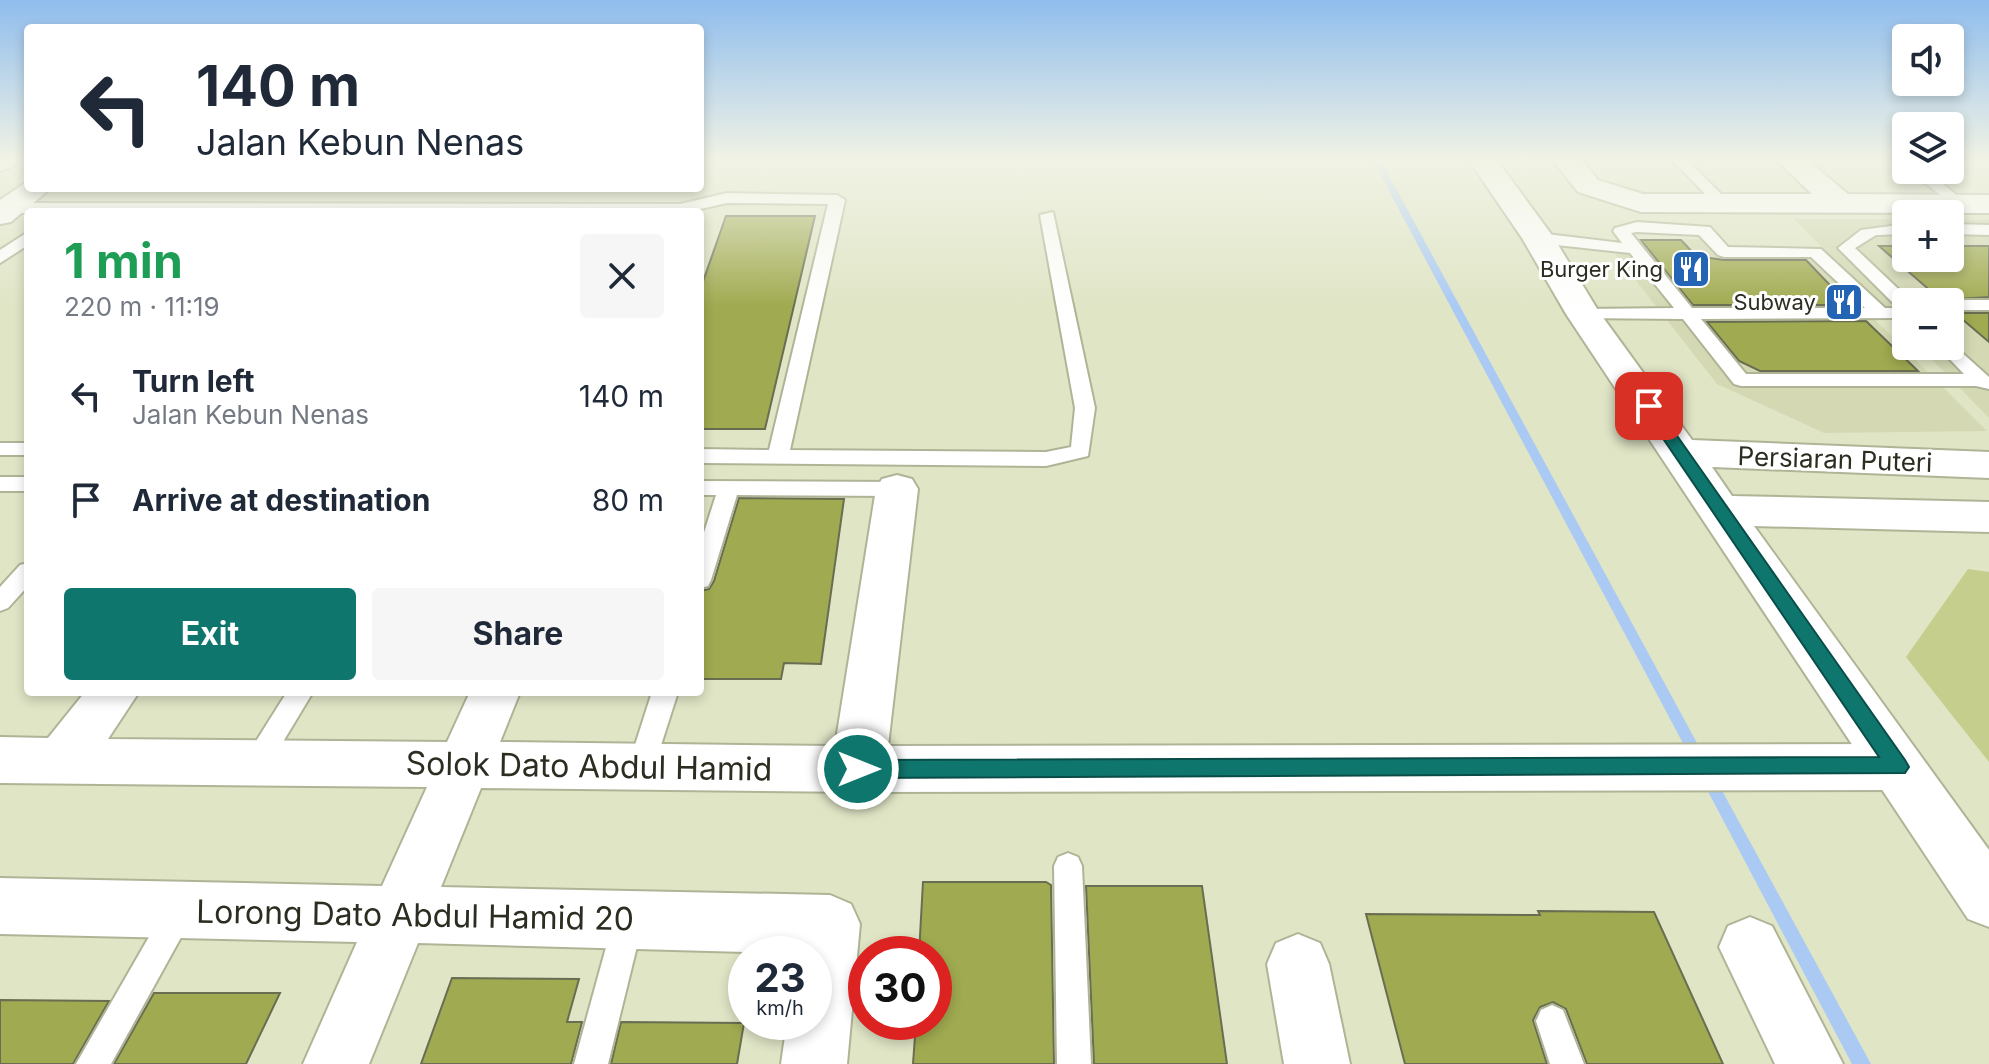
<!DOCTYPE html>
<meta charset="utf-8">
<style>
body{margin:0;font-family:Inter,sans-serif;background:#f6f6f7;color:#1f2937;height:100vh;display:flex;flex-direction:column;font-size:30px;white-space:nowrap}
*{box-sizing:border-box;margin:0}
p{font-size:26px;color:#747a83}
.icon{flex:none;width:44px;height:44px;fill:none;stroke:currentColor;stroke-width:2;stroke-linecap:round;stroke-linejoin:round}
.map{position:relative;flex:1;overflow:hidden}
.details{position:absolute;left:24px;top:208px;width:680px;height:488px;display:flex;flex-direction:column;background:#fff;border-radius:8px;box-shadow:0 4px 12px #0003}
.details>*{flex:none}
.top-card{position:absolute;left:24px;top:24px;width:680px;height:168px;border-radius:8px;box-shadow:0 4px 12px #0003;background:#fff;color:#1f2937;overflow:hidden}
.tools{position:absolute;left:1892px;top:24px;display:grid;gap:16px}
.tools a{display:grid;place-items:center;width:72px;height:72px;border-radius:8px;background:#fff;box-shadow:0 4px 12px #0003;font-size:40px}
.speed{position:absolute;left:728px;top:936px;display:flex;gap:16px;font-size:40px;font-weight:700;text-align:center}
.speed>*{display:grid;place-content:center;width:104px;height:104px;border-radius:50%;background:#fff;box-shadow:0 4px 12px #0003;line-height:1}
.speed small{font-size:20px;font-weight:400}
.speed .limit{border:12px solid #d22;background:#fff;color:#111}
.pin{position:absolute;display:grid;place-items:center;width:68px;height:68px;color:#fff;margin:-34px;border-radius:16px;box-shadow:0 4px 12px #0006}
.me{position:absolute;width:88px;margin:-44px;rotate:90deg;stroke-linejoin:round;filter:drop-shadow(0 0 6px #0008)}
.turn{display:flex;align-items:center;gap:28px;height:168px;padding:0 40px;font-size:36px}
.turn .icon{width:104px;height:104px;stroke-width:2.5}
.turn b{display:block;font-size:56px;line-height:68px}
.round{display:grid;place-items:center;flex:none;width:84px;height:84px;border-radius:8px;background:#f6f6f7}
.head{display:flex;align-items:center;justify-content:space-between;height:136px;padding:0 40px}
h1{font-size:48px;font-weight:700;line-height:60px;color:#1e9e55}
.button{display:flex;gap:16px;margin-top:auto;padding:16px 40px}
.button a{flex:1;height:92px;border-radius:8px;background:#0f766e;color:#fff;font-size:32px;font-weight:700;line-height:92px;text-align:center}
.button a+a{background:#f6f6f7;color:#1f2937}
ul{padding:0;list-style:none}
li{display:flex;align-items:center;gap:24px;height:104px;padding:0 40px}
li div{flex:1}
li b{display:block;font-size:30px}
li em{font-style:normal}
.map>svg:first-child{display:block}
.built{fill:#d4d9b4}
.green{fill:#c6ce8e}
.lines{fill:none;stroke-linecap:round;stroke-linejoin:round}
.stream{fill:#aacaf4;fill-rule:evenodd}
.building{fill:#a0aa50;stroke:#696d51;stroke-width:2}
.service-casing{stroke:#afb496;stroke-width:4}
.minor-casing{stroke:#afb496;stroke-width:4}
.tertiary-casing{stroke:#afb496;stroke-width:4}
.service{fill:#fff;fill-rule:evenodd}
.minor{fill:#fff;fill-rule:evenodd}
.tertiary{fill:#fff;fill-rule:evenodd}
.route{fill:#0f766e;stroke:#0a4d48;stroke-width:2}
.labels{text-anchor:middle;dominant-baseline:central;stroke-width:6;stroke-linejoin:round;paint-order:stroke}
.far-poi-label{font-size:22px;fill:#2c2d21;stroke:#fff;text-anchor:end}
.street-label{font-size:26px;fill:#2c2d21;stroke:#fff}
.near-street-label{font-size:32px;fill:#2c2d21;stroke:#fff}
</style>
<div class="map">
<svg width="1989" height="1064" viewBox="0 0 1989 1064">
<rect width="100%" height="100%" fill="#e0e5c6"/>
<g class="built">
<path d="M1794,219H1906V258H1950V219L1989,220V418L1919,346H1950V302H1906V333Z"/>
<path d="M1704,239L1715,250L1803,248L1987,431L1824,433L1717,384L1605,241Z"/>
</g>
<path class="green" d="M1968,569L1989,572V762L1906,657Z"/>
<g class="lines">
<g class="stream">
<path d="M1372,159H1380L1703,754L1705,758L1703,762L1698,764L1693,762Z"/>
<path d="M1708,772L1713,774L1871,1064H1852L1703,782L1701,778L1703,774Z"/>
</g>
</g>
<g class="building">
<path d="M726,216H815L765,429H700V290Z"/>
<path d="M1641,240H1681L1696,256L1724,260H1806L1849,305H1693Z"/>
<path d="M1879,246H1906V258H1950V246H1989V297L1941,300Z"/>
<path d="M1955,313H1989V342Z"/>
<path d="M1866,321L1918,371H1760L1739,361L1707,322Z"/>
<path d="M739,498L844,499L821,664L784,663L781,679H700V591L709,589L714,581Z"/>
<path d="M923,882H1046L1051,885L1054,1064H913L916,1022H934V954H919Z"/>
<path d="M1086,886H1202L1227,1064H1094Z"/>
<path d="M1538,911L1654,912L1723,1064H1587L1566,1009L1553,1002L1540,1007L1533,1020L1547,1064H1405L1366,914L1540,915Z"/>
<path d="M452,978L579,979L567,1022H582L571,1064H421Z"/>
<path d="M154,993H280L246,1064H114Z"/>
<path d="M0,1000L109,1001L73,1064H0Z"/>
<path d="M621,1022L744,1023L737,1064H611Z"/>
</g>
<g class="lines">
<g class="service-casing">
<g id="service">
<path d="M1671,159H1686L1727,200V206H1717Z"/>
<path d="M1909,170H1925L1968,204L1955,207Z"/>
<path d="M727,193L837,195L845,200L790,450L1046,452L1071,447L1075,408L1040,215L1053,212L1095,408L1088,456L1046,466L700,463V449L769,450L828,204L727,203L687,212L9,213L1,208L9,203L680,204Z"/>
<path d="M1637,222L1710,227L1728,247L1821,249L1885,308H1898L1838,248L1861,230L1906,224V234L1876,235L1855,248L1912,302H1906V318L1701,319L1746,374H1964L1937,346H1950V342L1989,377V389L1976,386H1741L1734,384L1683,319L1577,318L1574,314L1583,309L1674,308L1630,253L1538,243L1530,238L1538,233L1622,243L1613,231L1615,228ZM1637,232L1699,235L1718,255L1724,257H1811L1865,308H1692L1631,233Z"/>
<path d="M1950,224L1989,225V235L1950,234Z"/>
<path d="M28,232V245L0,263V250Z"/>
<path d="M1950,300H1989V310H1950V302H1943Z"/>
<rect x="0" y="443" width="28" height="12"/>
<rect x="0" y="477" width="28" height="14"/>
<path d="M700,481L897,482L908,489L897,496L737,495L711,580L708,586L700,588V545L716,495H700Z"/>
<path d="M28,563V586L8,608L0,611V587L20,565Z"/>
<path d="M287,692H313L266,770L257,773L248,770L244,762L248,754Z"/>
<path d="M652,692H678L654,767L651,775L641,778L631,775L628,767Z"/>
<path d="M1068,853L1078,857L1082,866L1091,1064H1057L1054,866L1058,857Z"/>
<path d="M180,898L191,902L195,912L111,1064H76L169,902Z"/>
<path d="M628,908L639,912L643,922L608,1064H574L613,922L617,912Z"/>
<path d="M1552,1005L1563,1010L1584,1064H1550L1536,1021L1541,1010Z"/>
</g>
</g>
<g class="minor-casing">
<g id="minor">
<path d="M0,159H19L10,168L0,171Z"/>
<path d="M1552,159H1581L1598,180L1643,194H1812L1775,159H1806L1848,194L1989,195V213L1641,212L1578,192Z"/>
<path d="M28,181V188H51L11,222L0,224V200Z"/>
<path d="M897,475L912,479L918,489L888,746L1898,744L1917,751L1925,767L1917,783L1898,790L858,792L481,788L441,887L830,895L851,904L860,924L847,1064H781L787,1022H814V954L418,943L369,1064H303L357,942L0,934V878L382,886L427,787L0,783V737L48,738L85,692H139L108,739L447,742L470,692H520L500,742L835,746L876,489L882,479Z"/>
<path d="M1750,917L1772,926L1843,1064H1775L1719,947L1728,926Z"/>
<path d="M1298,934L1320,943L1329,964L1350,1064H1284L1267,964L1276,943Z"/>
</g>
</g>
<g class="tertiary-casing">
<path id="tertiary" d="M1468,159H1496L1554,238L1599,312L1692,440L1989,452V478L1712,467L1732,496L1989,502V532L1754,526L1989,850V927L1968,919L1566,314L1522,238Z"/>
</g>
<use href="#service" class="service"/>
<use href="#minor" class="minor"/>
<use href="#tertiary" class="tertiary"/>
</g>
<linearGradient id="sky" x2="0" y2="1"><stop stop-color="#8fbded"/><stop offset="0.52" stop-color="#f1f3e5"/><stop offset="1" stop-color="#f1f3e5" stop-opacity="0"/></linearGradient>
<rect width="1989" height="307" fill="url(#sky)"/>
<path class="route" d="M1649,401L1654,403L1905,760L1909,767L1905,773L858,778L850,776L846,769L850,762L858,760L1879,757L1641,406Z"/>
<defs>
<g id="restaurant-square" transform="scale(2)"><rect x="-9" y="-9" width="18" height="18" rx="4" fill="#2364b5" stroke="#fff"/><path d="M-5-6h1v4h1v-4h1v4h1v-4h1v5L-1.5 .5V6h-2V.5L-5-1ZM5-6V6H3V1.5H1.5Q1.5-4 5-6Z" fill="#fff"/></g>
</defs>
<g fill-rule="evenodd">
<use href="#restaurant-square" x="1691" y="269"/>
<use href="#restaurant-square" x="1844" y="302"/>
</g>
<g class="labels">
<g class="far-poi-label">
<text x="1663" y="269">Burger King</text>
<text x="1816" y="302">Subway</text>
</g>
<g class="street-label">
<text transform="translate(1835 459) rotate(2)">Persiaran Puteri</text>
</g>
<g class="near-street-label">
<text transform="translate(589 766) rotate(1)">Solok Dato Abdul Hamid</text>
<text transform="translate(415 915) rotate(1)">Lorong Dato Abdul Hamid 20</text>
</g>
</g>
</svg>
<div class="tools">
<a><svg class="icon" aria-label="sound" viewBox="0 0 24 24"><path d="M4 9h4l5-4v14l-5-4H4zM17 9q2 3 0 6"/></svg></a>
<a><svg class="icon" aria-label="layers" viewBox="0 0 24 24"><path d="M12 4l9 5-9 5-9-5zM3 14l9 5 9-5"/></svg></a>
<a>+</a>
<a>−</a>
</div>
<div class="speed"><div>23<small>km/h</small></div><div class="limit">30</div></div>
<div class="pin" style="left:1649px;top:406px;background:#d93025"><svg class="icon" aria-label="arrive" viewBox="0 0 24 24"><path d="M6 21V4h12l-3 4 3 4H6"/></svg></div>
<svg class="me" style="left:858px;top:769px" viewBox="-20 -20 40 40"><circle r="17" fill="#0f766e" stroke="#fff" stroke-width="3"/><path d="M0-11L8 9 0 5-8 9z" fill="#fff"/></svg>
<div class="top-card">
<div class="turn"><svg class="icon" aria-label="left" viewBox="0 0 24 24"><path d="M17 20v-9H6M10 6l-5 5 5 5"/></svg><div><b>140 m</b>Jalan Kebun Nenas</div></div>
</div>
<section class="details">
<div class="head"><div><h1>1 min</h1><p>220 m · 11:19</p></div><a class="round"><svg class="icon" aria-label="close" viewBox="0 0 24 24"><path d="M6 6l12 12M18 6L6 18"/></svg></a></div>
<ul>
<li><svg class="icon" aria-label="left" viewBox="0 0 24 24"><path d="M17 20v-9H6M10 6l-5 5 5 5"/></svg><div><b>Turn left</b><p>Jalan Kebun Nenas</p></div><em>140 m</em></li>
<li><svg class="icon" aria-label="arrive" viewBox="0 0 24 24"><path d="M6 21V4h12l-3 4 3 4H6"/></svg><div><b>Arrive at destination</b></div><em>80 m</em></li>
</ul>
<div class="button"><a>Exit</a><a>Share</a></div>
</section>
</div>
